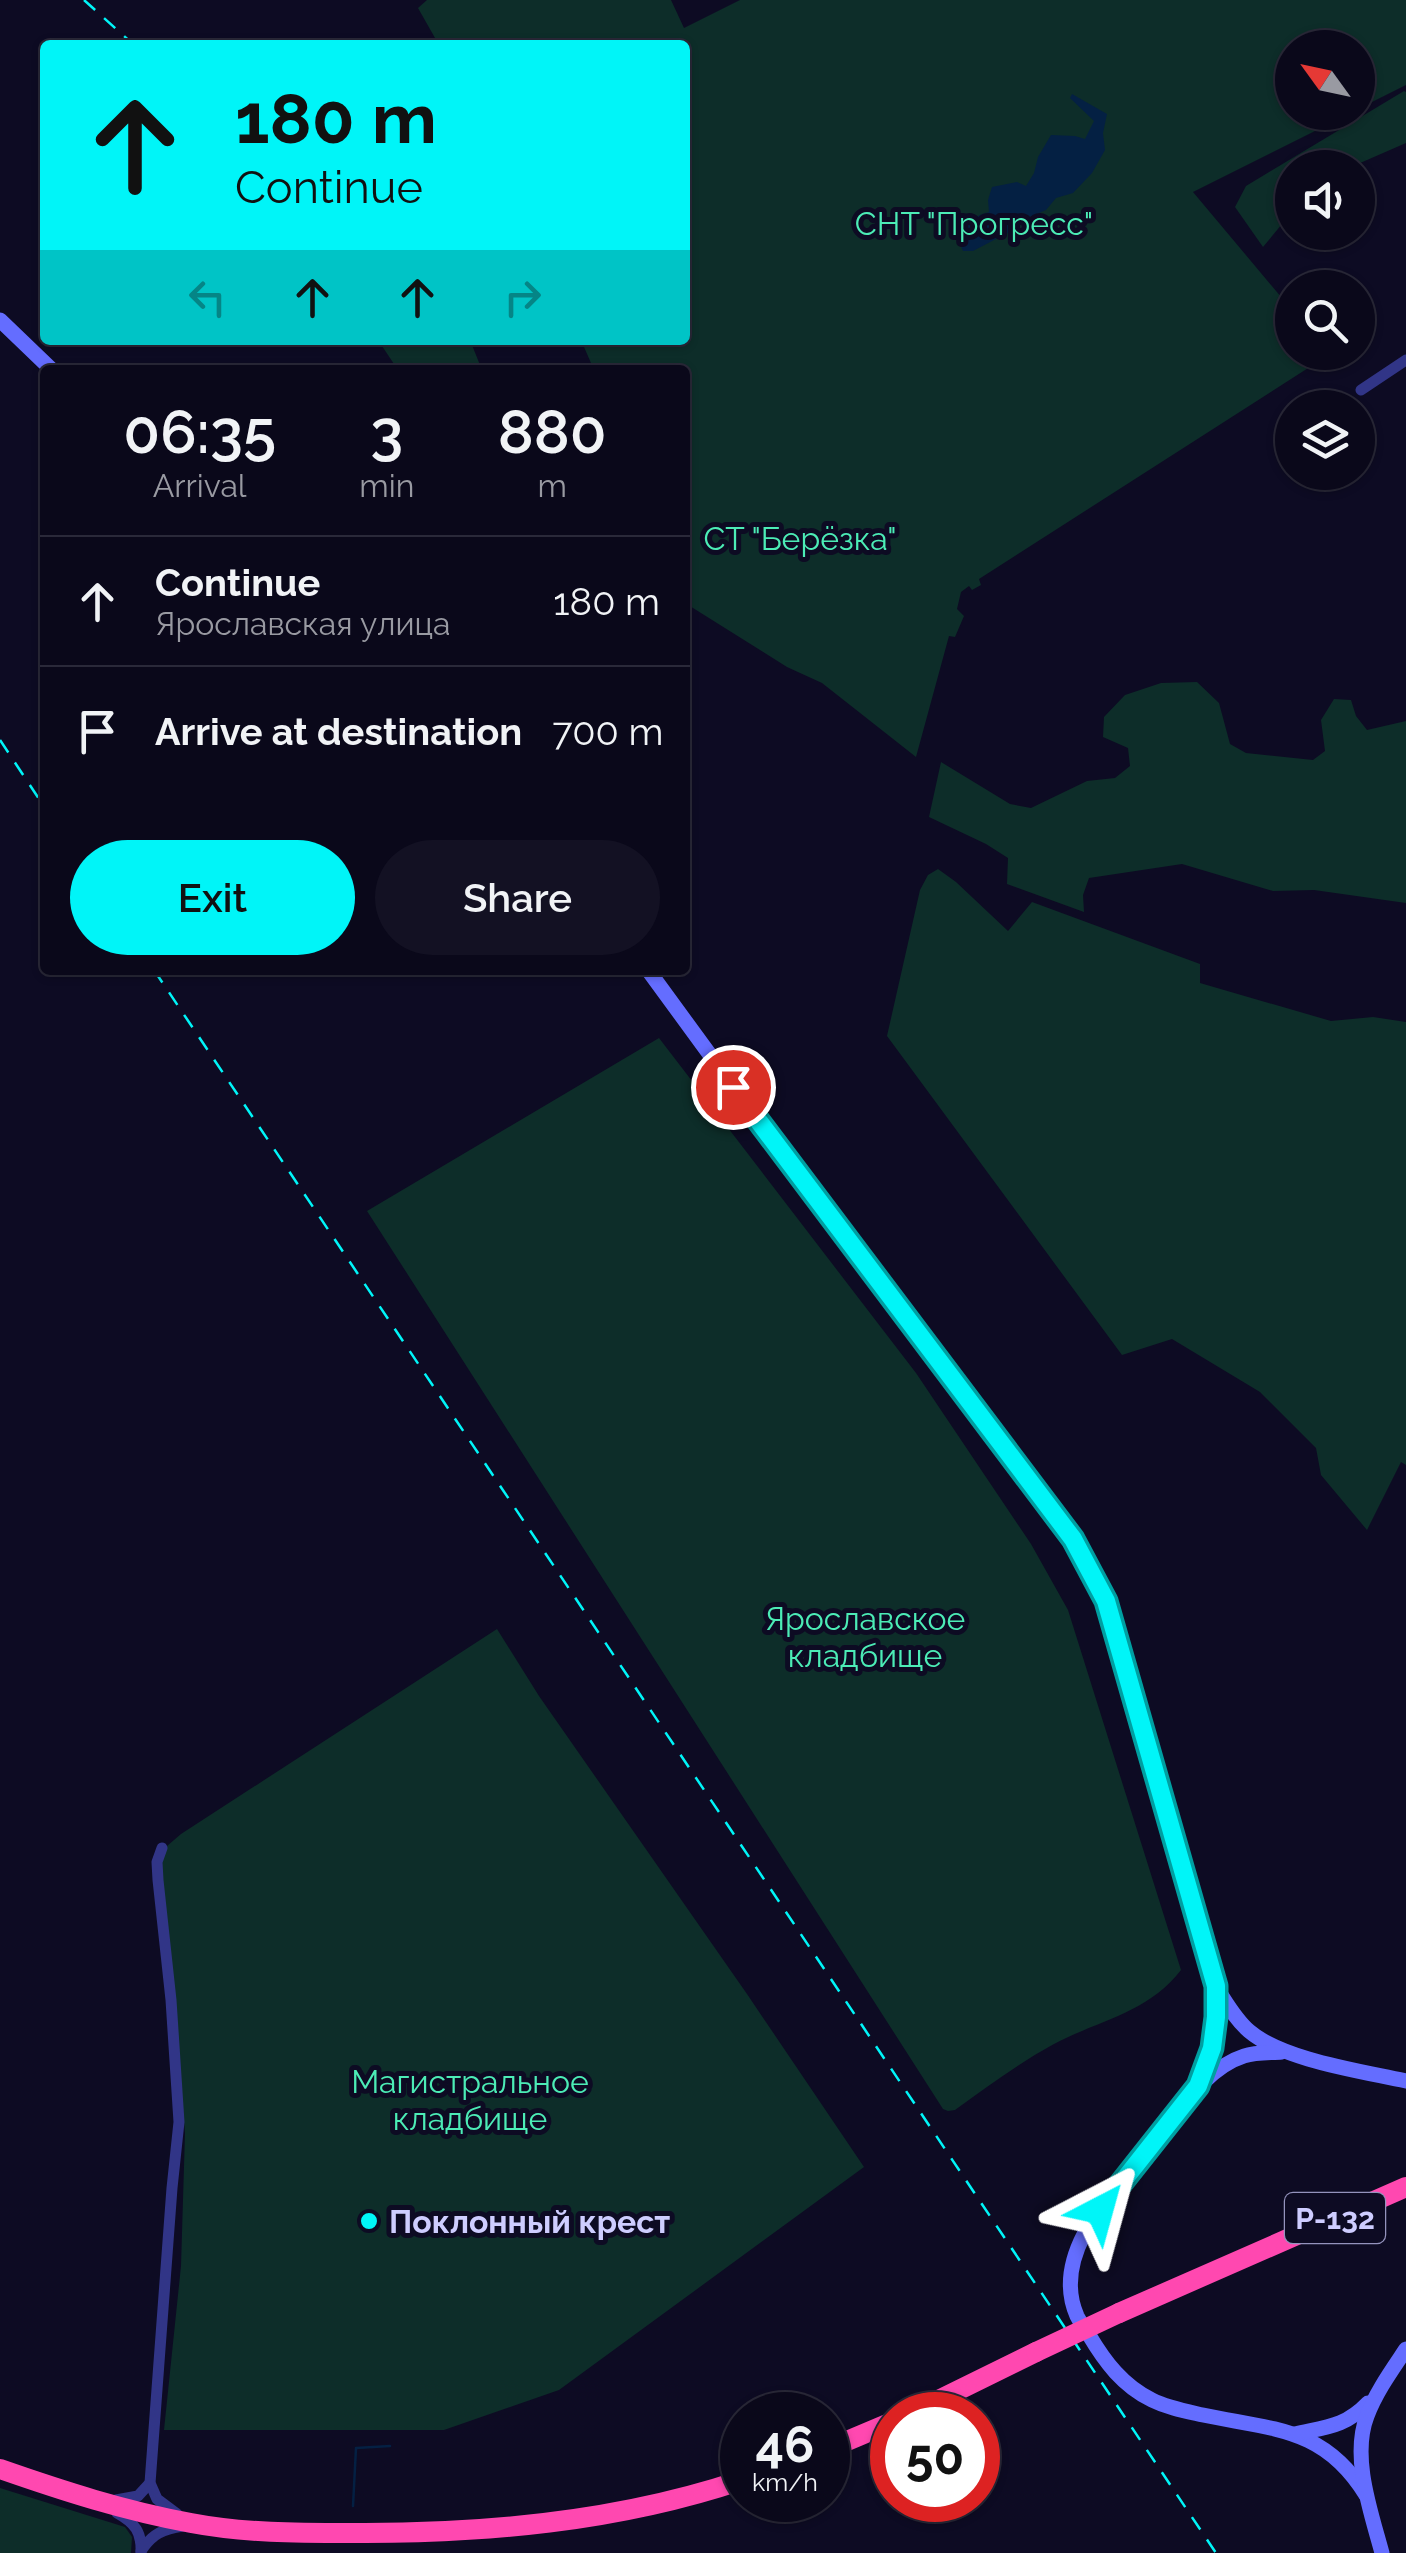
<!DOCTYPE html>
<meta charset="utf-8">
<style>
body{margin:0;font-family:Raleway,sans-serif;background:#131123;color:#f1f3f6;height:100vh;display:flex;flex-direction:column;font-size:38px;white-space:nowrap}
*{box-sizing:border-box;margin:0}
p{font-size:32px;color:#999aa2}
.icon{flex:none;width:55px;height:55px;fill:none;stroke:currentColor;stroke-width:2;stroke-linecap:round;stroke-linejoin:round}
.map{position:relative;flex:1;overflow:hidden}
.drawer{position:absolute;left:40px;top:365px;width:650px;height:610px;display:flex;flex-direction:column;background:#0a081a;border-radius:10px;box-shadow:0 2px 8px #0004,0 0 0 2px #2a2939}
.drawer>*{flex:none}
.banner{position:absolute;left:40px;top:40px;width:650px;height:305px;border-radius:10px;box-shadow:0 2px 8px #0004,0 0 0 2px #2a2939;background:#00f5f8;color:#111;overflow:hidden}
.needle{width:65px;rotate:303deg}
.tools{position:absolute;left:1275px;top:30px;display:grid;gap:20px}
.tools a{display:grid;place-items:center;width:100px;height:100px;border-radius:50%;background:#0a081a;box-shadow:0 2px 8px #0004,0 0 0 2px #2a2939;font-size:50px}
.speed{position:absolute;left:720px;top:2392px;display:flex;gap:20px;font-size:50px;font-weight:700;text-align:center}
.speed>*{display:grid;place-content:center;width:130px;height:130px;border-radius:50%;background:#0a081a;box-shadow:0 2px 8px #0004,0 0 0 2px #2a2939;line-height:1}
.speed small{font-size:25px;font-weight:400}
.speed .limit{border:15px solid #d22;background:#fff;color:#111}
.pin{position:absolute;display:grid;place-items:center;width:85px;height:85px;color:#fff;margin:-42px;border:5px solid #fff;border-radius:50%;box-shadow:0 2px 10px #0007}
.me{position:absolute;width:110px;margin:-55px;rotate:39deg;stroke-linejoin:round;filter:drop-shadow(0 0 8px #0008)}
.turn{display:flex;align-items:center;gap:35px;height:210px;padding:0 30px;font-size:45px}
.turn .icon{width:130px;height:130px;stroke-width:2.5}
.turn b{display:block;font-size:70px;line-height:85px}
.lanes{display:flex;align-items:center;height:95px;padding:0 30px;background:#0003;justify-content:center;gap:50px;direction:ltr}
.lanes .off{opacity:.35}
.eta{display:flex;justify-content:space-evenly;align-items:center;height:170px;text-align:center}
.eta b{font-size:60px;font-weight:600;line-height:70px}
.cta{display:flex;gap:20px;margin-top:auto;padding:20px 30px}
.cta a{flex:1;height:115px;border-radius:60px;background:#00f5f8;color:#111;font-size:40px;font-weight:600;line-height:115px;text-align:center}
.cta a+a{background:#131123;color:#f1f3f6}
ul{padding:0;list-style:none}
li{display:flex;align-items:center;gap:30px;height:130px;padding:0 30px;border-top:2px solid #2a2939}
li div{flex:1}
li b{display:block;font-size:38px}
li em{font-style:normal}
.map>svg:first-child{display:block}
.green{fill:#0d2d29}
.water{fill:#042043}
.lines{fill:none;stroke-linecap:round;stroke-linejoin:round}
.stream{stroke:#042043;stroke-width:2.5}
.street{stroke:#313587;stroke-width:11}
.secondary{stroke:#646dff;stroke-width:15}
.highway{stroke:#ff48b0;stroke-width:20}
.rail{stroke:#00f5f8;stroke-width:2.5;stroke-dasharray:15 12;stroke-linecap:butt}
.highway-bridge{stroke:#ff48b0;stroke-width:20}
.route-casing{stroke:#009fa1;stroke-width:25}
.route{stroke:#00f5f8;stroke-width:18}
.poi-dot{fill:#00f5f8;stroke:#0d0b23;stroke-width:4}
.labels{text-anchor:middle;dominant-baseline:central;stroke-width:10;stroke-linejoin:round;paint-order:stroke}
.shield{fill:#0d0b23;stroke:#9493bd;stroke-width:2.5}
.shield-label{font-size:30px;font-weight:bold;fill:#cecdff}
.park-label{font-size:32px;fill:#4cecb6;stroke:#0d0b23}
.poi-label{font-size:32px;font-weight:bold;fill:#cecdff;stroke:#0d0b23;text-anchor:start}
</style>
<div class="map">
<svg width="1406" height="2553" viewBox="0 0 1406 2553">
<rect width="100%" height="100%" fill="#0d0b23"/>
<g class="green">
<path d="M427,0H671L684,28L740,0H1406V85L1358,109V48H1292V112L1351,113L1193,192L1292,310V352L1330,354L979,579L981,585L972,590L969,586L961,592L957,609L964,616L955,637L949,636L916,757L822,683L787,667L685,603V370H594L581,340H685V45H439L418,8Z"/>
<path d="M1404,91L1406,92V143L1351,167L1292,168V212L1263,247L1235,207L1246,186Z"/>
<path d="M378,340H470L482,370H398Z"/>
<path d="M1197,682L1219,703L1230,744L1246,753L1313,760L1325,751L1321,720L1334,699L1351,700L1356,716L1367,730L1406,721V903L1314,890L1273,891L1182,864L1089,878L1083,895L1084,912L1007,884L1008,858L986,844L929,817L941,762L1010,804L1031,808L1087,781L1115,778L1130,766L1128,748L1103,737L1104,717L1125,695L1161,683Z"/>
<path d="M938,869L956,882L1008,931L1032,902L1200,964V983L1331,1021L1373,1017L1406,1022V1465L1401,1462L1367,1530L1321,1475L1316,1448L1260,1392L1172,1339L1122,1355L887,1036L920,890L928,875Z"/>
<path d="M659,1038L916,1373L1031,1544L1068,1610L1181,1970C1148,2013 1099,2020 1054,2044C1019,2063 987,2087 955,2110L948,2111L943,2109L367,1211Z"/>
<path d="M497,1629L539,1696L747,1994L864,2167L559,2390L444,2430H164L181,2266L185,2133L161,1859L167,1846L181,1834Z"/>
<path d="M0,2488L125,2527L132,2537L131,2553H0Z"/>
</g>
<path class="water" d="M1072,94L1107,114L1103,133L1105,150L1092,173L1073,193L1056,198L1046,210L1025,219L1019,227L973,251H963L957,237C965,223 973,216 989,212L988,200L992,187L1017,182L1026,186L1034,173L1038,157L1051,135L1075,136L1085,139L1094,121L1070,98Z"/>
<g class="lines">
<path class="stream" d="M353,2506L356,2448L390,2446"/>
<g class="street">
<path d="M1361,390L1406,360"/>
<path d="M162,1848L157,1862L158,1880L171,2000L179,2122L172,2188L150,2483L157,2499L177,2514"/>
<path d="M116,2500L138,2496L150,2483"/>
<path d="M117,2513C135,2523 142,2532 141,2553"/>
<path d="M141,2551C152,2534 163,2529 183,2526"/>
</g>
<g class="secondary">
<path d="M0,320L52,370"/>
<path d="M648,970L816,1200L1073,1539L1106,1601L1216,1987C1226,2002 1235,2019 1249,2031C1283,2060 1361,2071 1406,2081"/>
<path d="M1282,2052C1270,2053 1256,2052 1244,2056C1206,2068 1182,2109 1157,2139C1120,2185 1048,2250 1077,2316C1080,2322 1085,2329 1089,2335C1105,2362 1123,2386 1152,2400C1168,2408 1185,2411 1203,2415C1274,2430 1324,2427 1366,2495"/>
<path d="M1199,2085C1211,2050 1216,2024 1216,1987"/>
<path d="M1295,2434C1326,2427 1345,2427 1368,2403"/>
<path d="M1382,2553C1371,2512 1351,2457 1367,2416C1376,2392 1392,2370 1406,2349"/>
</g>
<g class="highway">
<path d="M1119,2313L1406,2187"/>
<path d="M908,2415L1036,2352"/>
<path d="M828,2449L892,2422"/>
<path d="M0,2469C63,2491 125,2511 191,2523C243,2533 298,2533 351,2533C483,2534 617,2522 742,2480"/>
</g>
<g class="rail">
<path d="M84,0L134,45"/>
<path d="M0,740L45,808"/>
<path d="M154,970L1216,2553"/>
</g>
<path class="highway-bridge" d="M1036,2352L1119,2313"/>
</g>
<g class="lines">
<g class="route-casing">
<path id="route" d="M733,1087L1073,1539L1106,1601L1216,1986V2017L1212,2048L1198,2086L1100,2210"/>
</g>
<use href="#route" class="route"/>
</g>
<circle class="poi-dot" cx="369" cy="2221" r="10"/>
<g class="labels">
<rect class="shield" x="1285" y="2193" width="100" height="50" rx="8"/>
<g class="shield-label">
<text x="1335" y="2218">Р-132</text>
</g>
<g class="park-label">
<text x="974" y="223">СНТ "Прогресс"</text>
<text x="800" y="538">СТ "Берёзка"</text>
<text x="865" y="1618">Ярославское<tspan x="865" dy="37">кладбище</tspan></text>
<text x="470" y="2081">Магистральное<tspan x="470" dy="37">кладбище</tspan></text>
</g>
<g class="poi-label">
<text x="389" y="2221">Поклонный крест</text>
</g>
</g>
</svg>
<div class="tools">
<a><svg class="needle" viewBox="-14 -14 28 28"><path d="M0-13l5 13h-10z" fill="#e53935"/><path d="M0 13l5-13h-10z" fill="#999aa2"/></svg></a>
<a><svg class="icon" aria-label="sound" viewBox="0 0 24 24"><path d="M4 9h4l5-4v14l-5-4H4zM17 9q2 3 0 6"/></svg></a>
<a><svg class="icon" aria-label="search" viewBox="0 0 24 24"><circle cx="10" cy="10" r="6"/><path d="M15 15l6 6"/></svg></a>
<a><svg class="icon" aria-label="layers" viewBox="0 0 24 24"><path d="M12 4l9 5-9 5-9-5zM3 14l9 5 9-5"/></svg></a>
</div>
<div class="speed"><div>46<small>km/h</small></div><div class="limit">50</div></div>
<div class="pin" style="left:733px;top:1087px;background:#d93025"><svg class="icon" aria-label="arrive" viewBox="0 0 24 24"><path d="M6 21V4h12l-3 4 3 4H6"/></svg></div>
<svg class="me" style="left:1100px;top:2210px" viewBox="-20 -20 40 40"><path d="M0-17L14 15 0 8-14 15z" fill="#00f5f8" stroke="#fff" stroke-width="4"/></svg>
<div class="banner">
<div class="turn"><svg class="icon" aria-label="ahead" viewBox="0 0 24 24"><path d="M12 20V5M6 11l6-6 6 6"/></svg><div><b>180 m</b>Continue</div></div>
<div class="lanes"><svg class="icon off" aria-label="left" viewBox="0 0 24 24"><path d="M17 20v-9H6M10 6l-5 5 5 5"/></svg><svg class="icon" aria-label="ahead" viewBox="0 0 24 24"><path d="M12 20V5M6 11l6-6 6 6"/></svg><svg class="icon" aria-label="ahead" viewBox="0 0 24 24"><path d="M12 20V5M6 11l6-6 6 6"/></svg><svg class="icon off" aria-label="right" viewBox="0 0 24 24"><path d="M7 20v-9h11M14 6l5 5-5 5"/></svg></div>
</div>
<section class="drawer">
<div class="eta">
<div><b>06:35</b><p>Arrival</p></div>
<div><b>3</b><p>min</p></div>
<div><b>880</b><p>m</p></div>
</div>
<ul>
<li><svg class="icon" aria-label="ahead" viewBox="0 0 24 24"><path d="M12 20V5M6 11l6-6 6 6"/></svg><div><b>Continue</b><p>Ярославская улица</p></div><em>180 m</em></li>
<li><svg class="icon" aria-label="arrive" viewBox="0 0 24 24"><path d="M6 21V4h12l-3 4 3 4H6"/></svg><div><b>Arrive at destination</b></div><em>700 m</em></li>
</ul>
<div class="cta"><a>Exit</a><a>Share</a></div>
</section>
</div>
